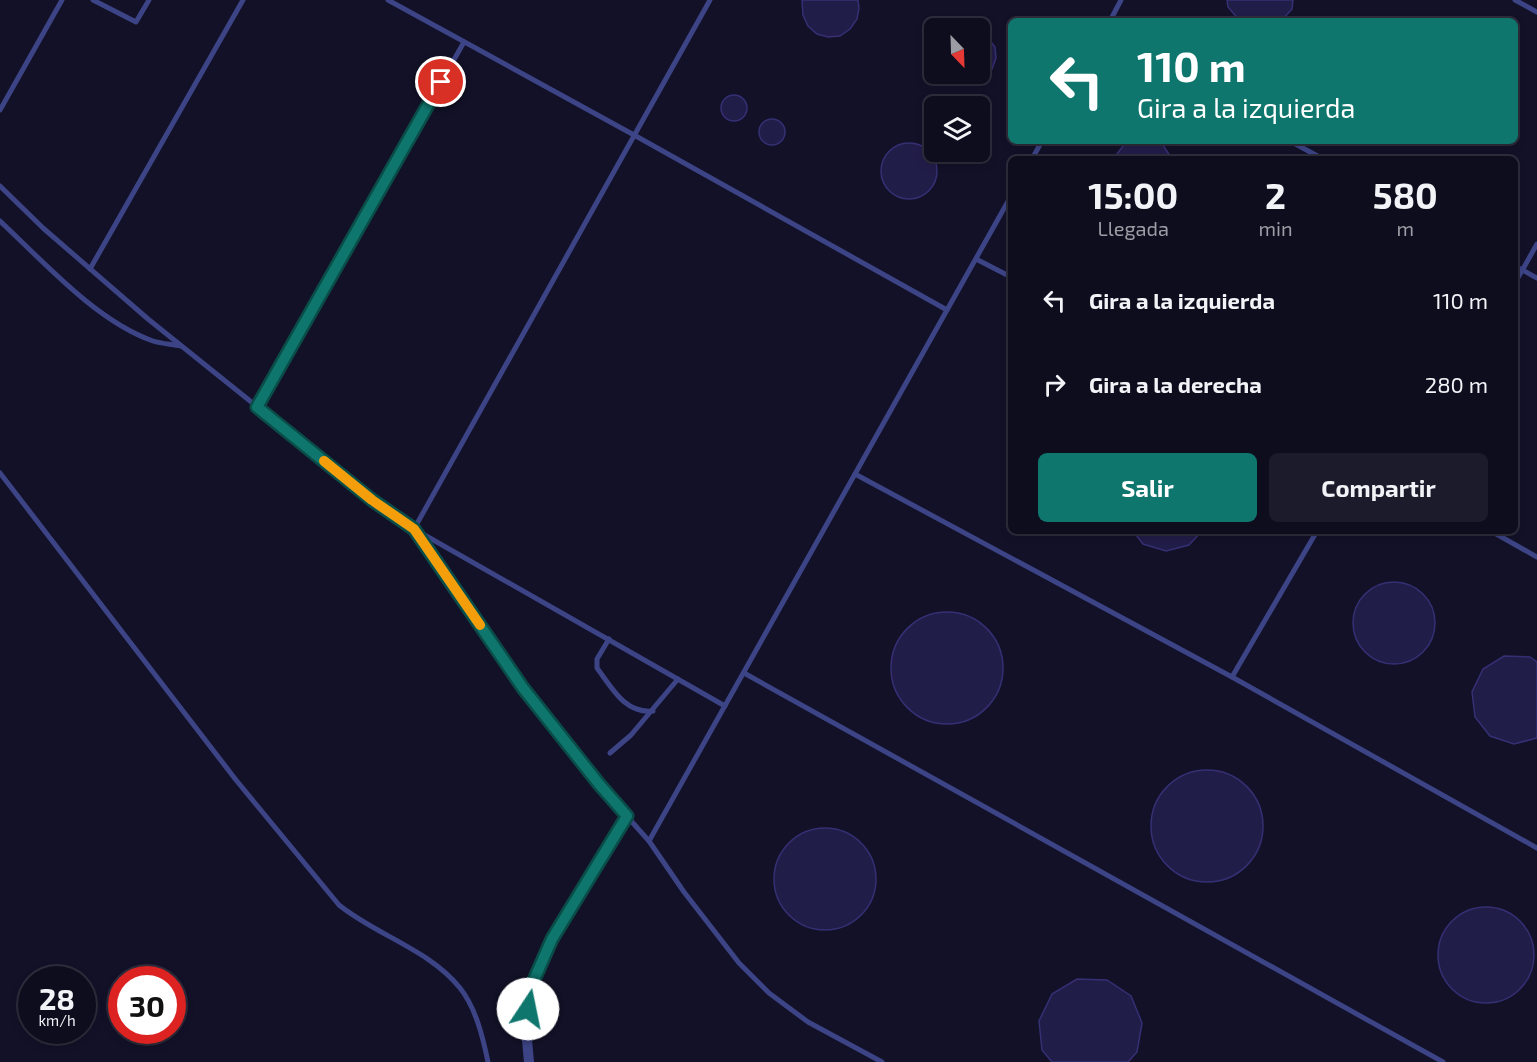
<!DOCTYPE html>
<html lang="es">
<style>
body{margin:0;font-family:"Exo 2",sans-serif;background:#1c1b2b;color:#f1f3f6;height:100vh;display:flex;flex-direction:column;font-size:22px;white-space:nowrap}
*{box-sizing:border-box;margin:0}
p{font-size:20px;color:#9b9ca4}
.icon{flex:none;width:33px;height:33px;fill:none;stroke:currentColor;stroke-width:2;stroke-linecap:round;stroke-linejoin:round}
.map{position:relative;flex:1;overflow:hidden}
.details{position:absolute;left:1008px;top:156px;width:510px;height:378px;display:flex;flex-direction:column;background:#0e0d1e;border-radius:9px;box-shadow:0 3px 9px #0003,0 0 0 2px #2e2d3c}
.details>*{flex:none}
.top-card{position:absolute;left:1008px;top:18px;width:510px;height:126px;border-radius:9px;box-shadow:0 3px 9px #0003,0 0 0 2px #2e2d3c;background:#0f766e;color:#fff;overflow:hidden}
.needle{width:39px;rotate:157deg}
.buttons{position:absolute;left:924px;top:18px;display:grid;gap:12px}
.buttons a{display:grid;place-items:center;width:66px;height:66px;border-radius:9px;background:#0e0d1e;box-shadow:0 3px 9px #0003,0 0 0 2px #2e2d3c;font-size:30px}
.speed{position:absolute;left:18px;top:966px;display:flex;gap:12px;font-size:30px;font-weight:700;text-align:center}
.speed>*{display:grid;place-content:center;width:78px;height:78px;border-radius:50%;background:#0e0d1e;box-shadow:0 3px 9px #0003,0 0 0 2px #2e2d3c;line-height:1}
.speed small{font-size:15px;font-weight:400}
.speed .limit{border:9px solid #d22;background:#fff;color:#111}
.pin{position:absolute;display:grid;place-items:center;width:51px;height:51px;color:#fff;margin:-26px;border:3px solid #fff;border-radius:50%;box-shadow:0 2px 6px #0007}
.me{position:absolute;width:66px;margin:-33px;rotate:11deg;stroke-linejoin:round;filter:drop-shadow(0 0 4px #0008)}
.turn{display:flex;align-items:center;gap:21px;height:126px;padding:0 30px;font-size:27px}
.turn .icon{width:78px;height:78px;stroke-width:2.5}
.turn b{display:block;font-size:42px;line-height:51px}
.eta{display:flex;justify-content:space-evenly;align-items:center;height:102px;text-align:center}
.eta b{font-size:36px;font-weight:700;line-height:42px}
.button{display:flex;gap:12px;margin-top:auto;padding:12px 30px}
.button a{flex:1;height:69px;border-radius:9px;background:#0f766e;color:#fff;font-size:24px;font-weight:700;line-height:69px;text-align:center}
.button a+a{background:#1c1b2b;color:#f1f3f6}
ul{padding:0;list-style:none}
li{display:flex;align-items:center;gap:18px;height:84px;padding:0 30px}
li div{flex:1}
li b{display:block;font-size:22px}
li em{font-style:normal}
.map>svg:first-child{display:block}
.building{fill:#211d49;stroke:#353074;stroke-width:1.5}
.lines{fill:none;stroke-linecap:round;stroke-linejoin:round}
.lane{stroke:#3d4486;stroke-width:5}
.street{stroke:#3d4486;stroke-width:10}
.route-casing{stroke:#0a4d48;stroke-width:15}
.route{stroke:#0f766e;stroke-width:10}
.slow{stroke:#f59e0b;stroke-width:10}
</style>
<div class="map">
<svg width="1537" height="1062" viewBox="0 0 1537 1062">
<rect width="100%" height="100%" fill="#121128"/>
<g class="building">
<path d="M802,0H858L859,8L857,19L850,29L840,36L828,37L817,34L808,26L803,15Z"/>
<path d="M1227,0H1293L1292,9L1281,21H1240L1228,7Z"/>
<path d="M980,34L988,38L995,47L996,58L992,69L980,81Z"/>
<circle cx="734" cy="108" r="13"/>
<circle cx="772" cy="132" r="13"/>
<path d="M1127,141L1161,142L1172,159H1113Z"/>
<circle cx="909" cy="171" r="28"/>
<path d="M1133,531H1202L1189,545L1166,551L1143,544Z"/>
<circle cx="1394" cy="623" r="41"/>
<circle cx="947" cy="668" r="56"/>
<path d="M1504,656L1530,657L1537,662V738L1514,744L1490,736L1475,717L1472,692L1483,669Z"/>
<circle cx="1207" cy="826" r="56"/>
<circle cx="825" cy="879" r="51"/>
<circle cx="1486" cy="955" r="48"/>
<path d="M1077,979L1107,980L1131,996L1142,1023L1137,1052L1128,1062H1052L1042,1050L1039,1021L1052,994Z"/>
</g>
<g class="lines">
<g class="lane">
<path d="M93,0L136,22L149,0"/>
<path d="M388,0L634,135L947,310"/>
<path d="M710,0L414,529L725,706"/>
<path d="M1515,0L1537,12"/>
<path d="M1110,21L1121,0"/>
<path d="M0,110L62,0"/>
<path d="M1290,141L1323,159"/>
<path d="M1032,159L1042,141"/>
<path d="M0,186L43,228L148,319L372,499L414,529L523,688L599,785L649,841L684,892L739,963L769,993L808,1022L882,1062"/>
<path d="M0,221C44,262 96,321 153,341C162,344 172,344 181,346"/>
<path d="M976,259L1011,277"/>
<path d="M1515,266L1537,278"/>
<path d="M90,269L243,0"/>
<path d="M1515,283L1537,244"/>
<path d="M257,407L464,42"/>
<path d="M0,473L236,780L339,905C376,935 430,950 460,988C476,1008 483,1038 488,1062"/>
<path d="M855,474L1232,677L1537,848"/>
<path d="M1491,531L1537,557"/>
<path d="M609,639L597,659V668C612,688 625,714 653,711"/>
<path d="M744,673L1443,1062"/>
<path d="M1232,677L1317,531"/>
<path d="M610,753L631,735L678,679"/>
<path d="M649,841L1011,196"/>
</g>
<path class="street" d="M529,1062L526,1029L530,989L552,939L627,816"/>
</g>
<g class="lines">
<g class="route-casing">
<path id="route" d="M441,82L257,407L372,500L414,529L523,688L599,784L627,816L552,939L530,989L528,1009"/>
</g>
<use href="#route" class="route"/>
<path class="slow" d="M324,461L372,500L414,529L480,625"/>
</g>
</svg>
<div class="buttons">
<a><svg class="needle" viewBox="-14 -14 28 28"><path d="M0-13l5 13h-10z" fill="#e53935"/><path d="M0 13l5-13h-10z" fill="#9b9ca4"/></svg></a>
<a><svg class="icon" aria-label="layers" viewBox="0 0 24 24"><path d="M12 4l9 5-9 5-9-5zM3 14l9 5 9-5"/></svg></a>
</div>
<div class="speed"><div>28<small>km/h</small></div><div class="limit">30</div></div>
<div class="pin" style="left:441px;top:82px;background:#d93025"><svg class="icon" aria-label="arrive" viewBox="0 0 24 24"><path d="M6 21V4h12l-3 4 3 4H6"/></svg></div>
<svg class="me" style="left:528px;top:1009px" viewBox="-20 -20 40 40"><circle r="19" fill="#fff"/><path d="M0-13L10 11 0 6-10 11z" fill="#0f766e"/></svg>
<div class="top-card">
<div class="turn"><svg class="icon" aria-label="left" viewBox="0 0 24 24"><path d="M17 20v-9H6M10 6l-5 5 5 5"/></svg><div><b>110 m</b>Gira a la izquierda</div></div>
</div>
<section class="details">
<div class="eta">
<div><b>15:00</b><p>Llegada</p></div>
<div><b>2</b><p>min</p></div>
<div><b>580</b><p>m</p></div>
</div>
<ul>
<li><svg class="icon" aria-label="left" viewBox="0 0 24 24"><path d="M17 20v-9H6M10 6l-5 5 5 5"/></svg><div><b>Gira a la izquierda</b></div><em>110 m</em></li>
<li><svg class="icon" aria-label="right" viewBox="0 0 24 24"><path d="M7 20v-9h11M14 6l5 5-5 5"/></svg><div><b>Gira a la derecha</b></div><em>280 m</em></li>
</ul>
<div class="button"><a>Salir</a><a>Compartir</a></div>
</section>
</div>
